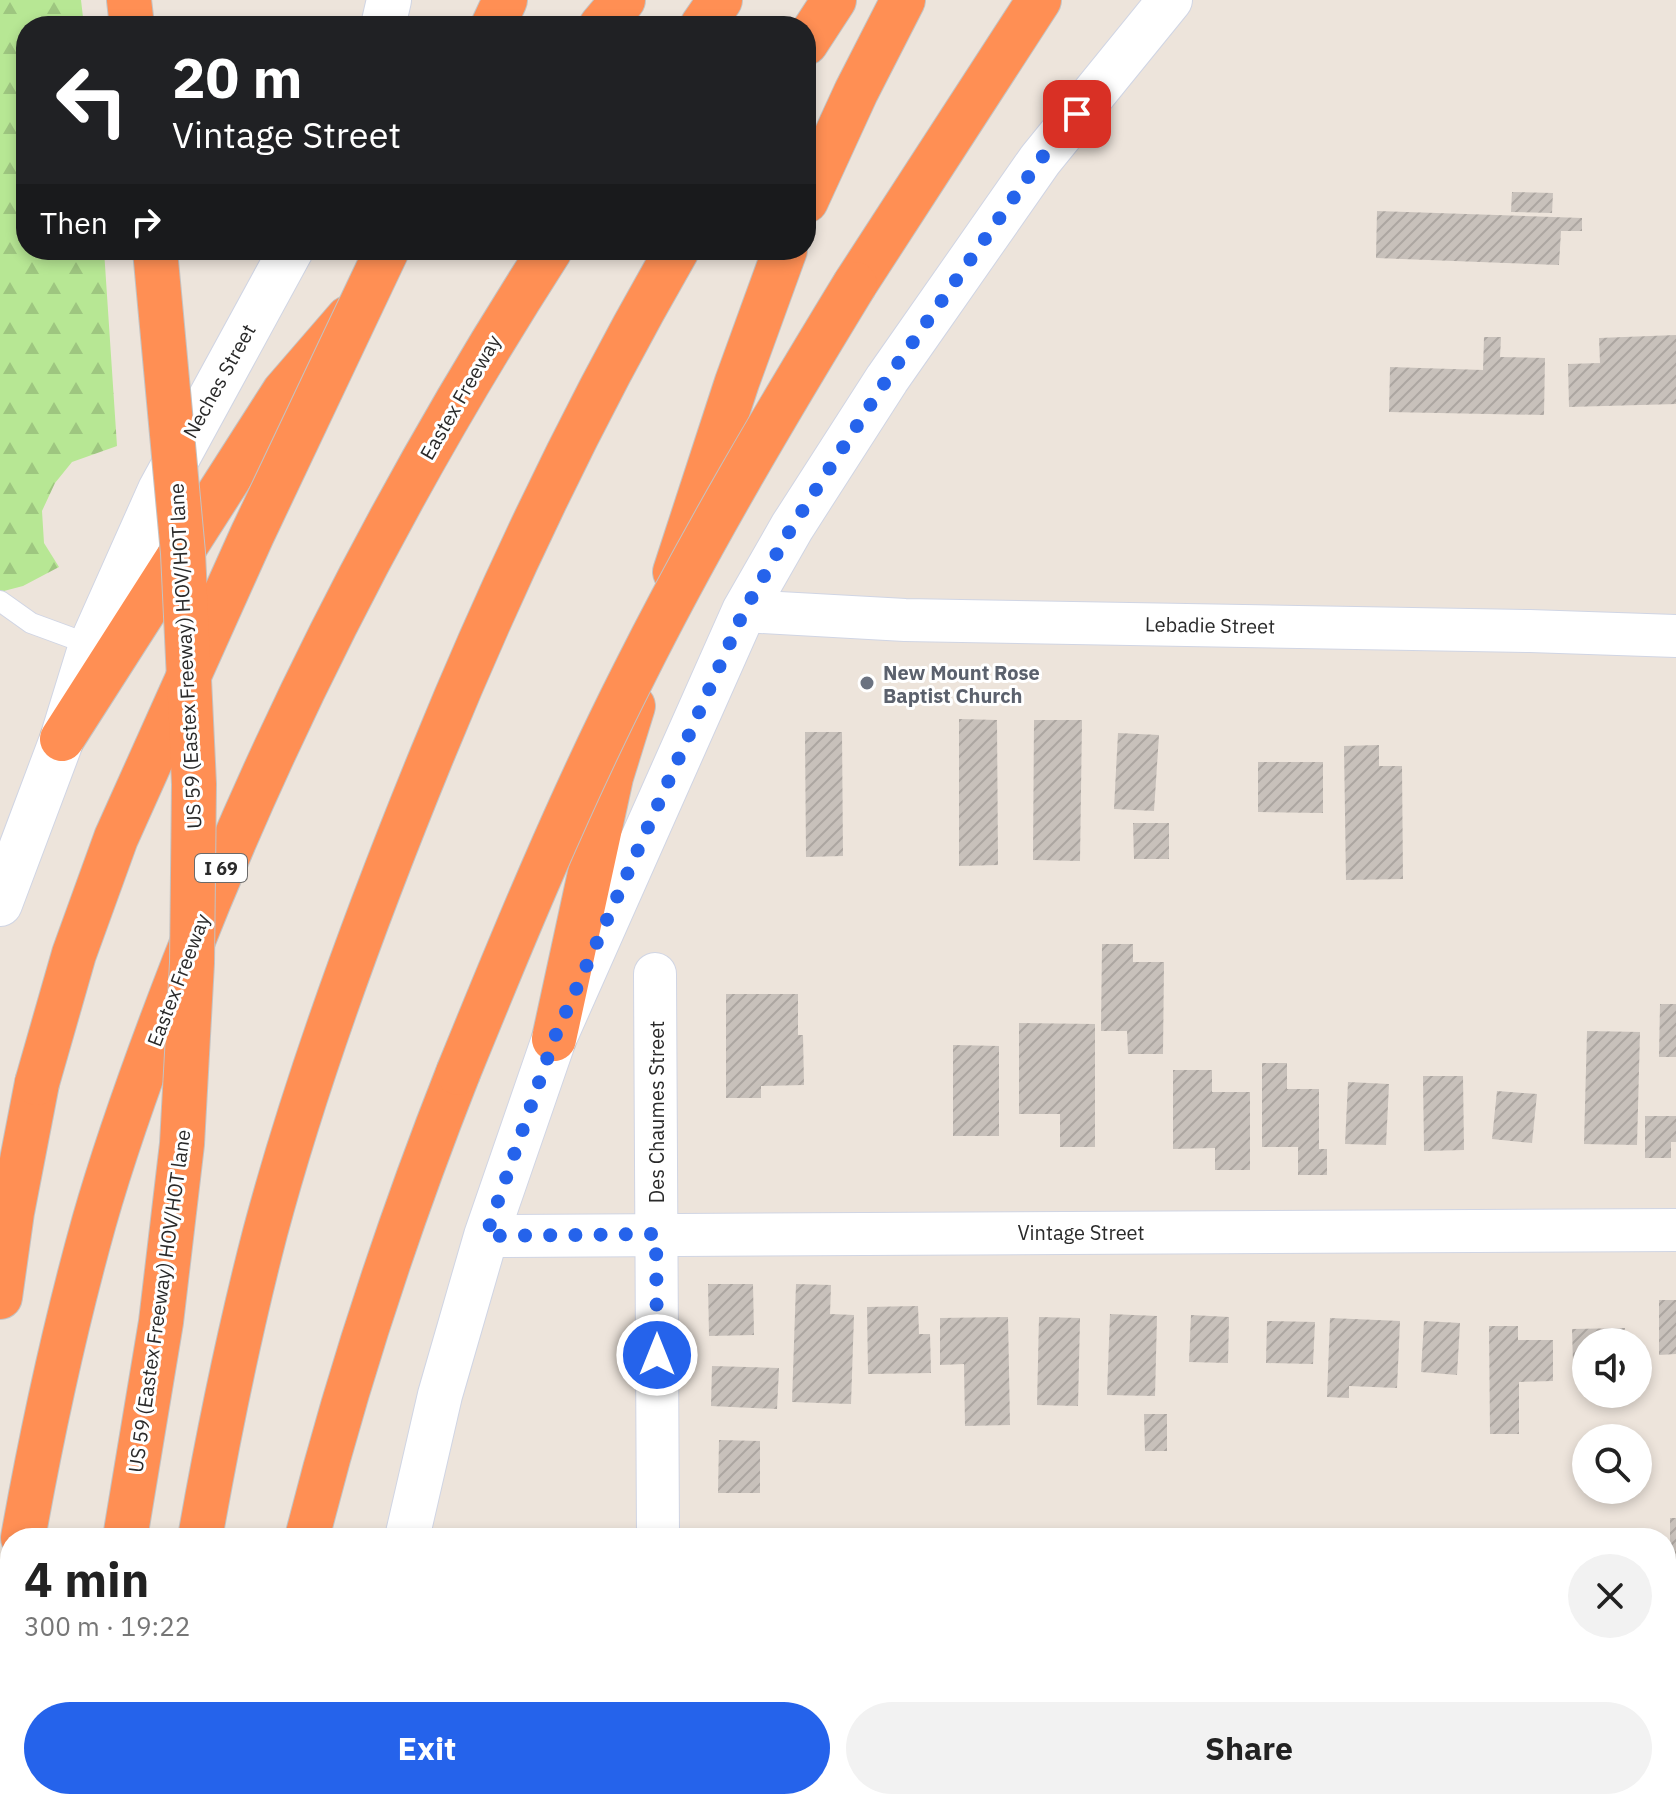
<!DOCTYPE html>
<meta charset="utf-8">
<style>
body{margin:0;font-family:"IBM Plex Sans",sans-serif;background:#f2f2f2;color:#222;height:100vh;display:flex;flex-direction:column;font-size:30px;white-space:nowrap}
*{box-sizing:border-box;margin:0}
p{font-size:26px;color:#767676}
.icon{flex:none;width:44px;height:44px;fill:none;stroke:currentColor;stroke-width:2;stroke-linecap:round;stroke-linejoin:round}
.map{position:relative;flex:1;overflow:hidden}
.side{position:absolute;left:0px;top:1528px;width:1676px;height:282px;display:flex;flex-direction:column;background:#fff;border-radius:32px 32px 0 0;box-shadow:0 4px 12px #0003}
.side>*{flex:none}
.top-card{position:absolute;left:16px;top:16px;width:800px;height:244px;border-radius:32px;box-shadow:0 4px 12px #0003;background:#202124;color:#fff;overflow:hidden}
.controls{position:absolute;left:1572px;top:1328px;display:grid;gap:16px}
.controls a{display:grid;place-items:center;width:80px;height:80px;border-radius:50%;background:#fff;box-shadow:0 4px 12px #0003;font-size:40px}
.pin{position:absolute;display:grid;place-items:center;width:68px;height:68px;color:#fff;margin:-34px;border-radius:16px;box-shadow:0 4px 12px #0006}
.me{position:absolute;width:88px;margin:-44px;rotate:0deg;stroke-linejoin:round;filter:drop-shadow(0 0 6px #0008)}
.turn{display:flex;align-items:center;gap:28px;height:168px;padding:0 24px;font-size:36px}
.turn .icon{width:104px;height:104px;stroke-width:2.5}
.turn b{display:block;font-size:56px;line-height:68px}
.then{display:flex;align-items:center;height:76px;padding:0 24px;background:#0003;gap:16px;font-size:30px}
.round{display:grid;place-items:center;flex:none;width:84px;height:84px;border-radius:42px;background:#f2f2f2}
.overview{display:flex;align-items:center;justify-content:space-between;height:136px;padding:0 24px}
h1{font-size:48px;font-weight:700;line-height:60px}
.button{display:flex;gap:16px;margin-top:auto;padding:16px 24px}
.button a{flex:1;height:92px;border-radius:48px;background:#2563eb;color:#fff;font-size:32px;font-weight:700;line-height:92px;text-align:center}
.button a+a{background:#f2f2f2;color:#222}
.map>svg:first-child{display:block}
.forest{fill:url(#forest-firs)}
.building{fill:url(#building-hatch)}
.lines{fill:none;stroke-linecap:round;stroke-linejoin:round}
.lane-casing{stroke:#d0d5e4;stroke-width:22}
.street-casing{stroke:#d0d5e4;stroke-width:44}
.secondary-casing{stroke:#d0d5e4;stroke-width:46}
.highway-casing{stroke:#c3c3c3;stroke-width:46}
.lane{stroke:#fff;stroke-width:20}
.street{stroke:#fff;stroke-width:42}
.secondary{stroke:#fff;stroke-width:44}
.highway{stroke:#ff8f54;stroke-width:44}
.highway-bridge-casing{stroke:#c3c3c3;stroke-width:46;stroke-linecap:butt}
.highway-bridge{stroke:#ff8f54;stroke-width:44}
.route{stroke:#2563eb;stroke-width:14;stroke-dasharray:0 25.2}
.worship-dot{fill:#6b7280;stroke:#fff;stroke-width:3}
.labels{text-anchor:middle;dominant-baseline:central;stroke-width:6;stroke-linejoin:round;paint-order:stroke}
.shield{fill:#fff;stroke:#6a6a6a;stroke-width:2}
.shield-label{font-size:18px;font-weight:bold;fill:#2a2a2a}
.street-label{font-size:20px;fill:#2a2a2a;stroke:#fff}
.worship-label{font-size:20px;font-weight:bold;fill:#5b616d;stroke:#fff;text-anchor:start}
</style>
<div class="map">
<svg width="1676" height="1809" viewBox="0 0 1676 1809">
<defs>
<pattern id="forest-firs" width="22" height="20" patternUnits="userSpaceOnUse" patternTransform="scale(2)"><rect width="22" height="20" fill="#b7e794"/><path d="M5 1l3.5 6h-7zM16 11l3.5 6h-7z" fill="#9ec680"/></pattern>
<pattern id="building-hatch" width="6" height="6" patternUnits="userSpaceOnUse" patternTransform="scale(2)"><rect width="6" height="6" fill="#c8c1bb"/><path d="M-1 1l2-2M0 6l6-6M5 7l2-2" fill="none" stroke="#aca6a1"/></pattern>
</defs>
<rect width="100%" height="100%" fill="#ede4db"/>
<path class="forest" d="M0,0H81L84,26H26V250H104L117,446L72,462L55,483L42,511L44,543L59,567L23,586L0,592Z"/>
<g class="building">
<path d="M1512,192L1553,193L1552,213L1511,212Z"/>
<path d="M1377,211L1582,218V231H1561L1559,265L1376,258Z"/>
<path d="M1676,335V404L1569,407L1568,364L1600,363L1599,338Z"/>
<path d="M1484,337H1501L1500,357L1545,358L1544,415L1389,412L1390,367L1483,370Z"/>
<path d="M959,719L997,720L998,865L959,866Z"/>
<path d="M1034,720H1082L1080,861L1033,860Z"/>
<path d="M805,732H842L843,856L806,857Z"/>
<path d="M1118,733L1159,735L1154,811L1114,809Z"/>
<path d="M1379,745V766H1402L1403,879L1346,880L1344,746Z"/>
<path d="M1258,762H1323V813L1258,812Z"/>
<path d="M1133,823H1169V859H1134Z"/>
<path d="M1102,944H1133V962H1164L1163,1054H1128L1127,1031H1101Z"/>
<path d="M726,994H798V1035H803L804,1085L761,1086V1098H726Z"/>
<path d="M1660,1004H1676V1057H1659Z"/>
<path d="M1019,1023L1095,1024V1147H1060V1114H1019Z"/>
<path d="M1587,1031L1640,1032L1637,1145L1584,1144Z"/>
<path d="M953,1045L999,1046V1136H953Z"/>
<path d="M1262,1063H1287V1089H1319V1149H1327V1175H1298V1147H1262Z"/>
<path d="M1173,1070H1212V1092H1250V1170H1215V1148L1173,1149Z"/>
<path d="M1423,1076H1463L1464,1150L1424,1151Z"/>
<path d="M1348,1082L1389,1084L1386,1145L1345,1144Z"/>
<path d="M1497,1091L1537,1094L1532,1143L1492,1139Z"/>
<path d="M1645,1116H1676V1142H1671V1158H1645Z"/>
<path d="M708,1284H753L754,1335L709,1336Z"/>
<path d="M796,1284L831,1285L830,1314L854,1315L851,1404L792,1402Z"/>
<path d="M1659,1300H1676V1354L1659,1355Z"/>
<path d="M918,1306L919,1334H930L931,1373L868,1374L867,1307Z"/>
<path d="M1110,1314L1157,1316L1155,1396L1107,1395Z"/>
<path d="M1191,1315L1229,1317L1228,1363L1189,1362Z"/>
<path d="M1008,1317L1010,1425L965,1426L964,1364L940,1365V1318Z"/>
<path d="M1039,1317L1080,1318L1078,1406L1037,1405Z"/>
<path d="M1330,1318L1400,1321L1397,1388L1349,1386V1398L1327,1397Z"/>
<path d="M1267,1321L1315,1322L1313,1364L1266,1363Z"/>
<path d="M1424,1321L1460,1323L1457,1375L1421,1372Z"/>
<path d="M1489,1326H1518V1340H1553V1381L1519,1382V1434H1490Z"/>
<path d="M1625,1328V1342H1586V1364H1573L1572,1329Z"/>
<path d="M712,1366L779,1368L777,1409L711,1406Z"/>
<path d="M1144,1414H1167V1451H1145Z"/>
<path d="M719,1440L760,1441V1493H718Z"/>
<rect x="1670" y="1518" width="6" height="47"/>
<path d="M506,1533L582,1534V1538H506Z"/>
<rect x="1666" y="1571" width="10" height="29"/>
<path d="M1666,1609L1676,1610V1706H1666Z"/>
</g>
<g class="lines">
<g class="lane-casing">
<path id="lane" d="M0,601L31,623L91,645"/>
</g>
<g class="street-casing">
<g id="street">
<path d="M744,611L905,620L1530,631L1676,636"/>
<path d="M655,974L658,1538"/>
<path d="M486,1236L1676,1230"/>
<path d="M1666,1798H1676"/>
<path d="M659,1800V1809"/>
</g>
</g>
<g class="secondary-casing">
<g id="secondary">
<path d="M383,26L389,0"/>
<path d="M0,904L62,739L91,645L160,490L291,250"/>
<path d="M407,1538L440,1395L486,1236L554,1039L744,611L792,527L887,379L1040,160L1170,0"/>
<path d="M363,1809L364,1800"/>
</g>
</g>
<g class="highway-casing">
<g id="highway">
<path d="M129,0L132,26"/>
<path d="M493,26L505,0"/>
<path d="M601,26L623,0"/>
<path d="M702,26L720,0"/>
<path d="M806,43L834,0"/>
<path d="M806,201L856,92L903,0"/>
<path d="M855,284L1039,0"/>
<path d="M675,572L737,382L785,250"/>
<path d="M62,739L284,392L348,318"/>
<path d="M554,1039L611,777L633,706"/>
<path d="M0,1297L12,1212L37,1083"/>
<path d="M23,1538C42,1432 65,1326 94,1222C119,1134 151,1048 184,963C282,713 405,476 550,250"/>
<path d="M200,1538C218,1436 239,1333 265,1233C308,1072 369,909 432,755C503,581 583,413 677,250"/>
<path d="M307,1538C347,1379 398,1225 458,1073"/>
<path d="M0,1685L10,1618"/>
<path d="M81,1809L83,1800"/>
<path d="M159,1809L160,1800"/>
<path d="M250,1809L251,1800"/>
</g>
</g>
<use href="#lane" class="lane"/>
<use href="#street" class="street"/>
<use href="#secondary" class="secondary"/>
<use href="#highway" class="highway"/>
<g class="highway-bridge-casing">
<g id="highway-bridge">
<path d="M458,1073C513,938 568,804 634,674C701,540 777,412 855,284"/>
<path d="M37,1083L74,954L116,838L252,535L387,250"/>
<path d="M125,1538L161,1322L182,1144L192,963L194,784L183,553L155,250"/>
</g>
</g>
<use href="#highway-bridge" class="highway-bridge"/>
</g>
<g class="lines">
<path class="route" d="M657,1355L656,1234L486,1236L554,1039L744,611L792,527L887,379L1040,160L1077,114"/>
</g>
<circle class="worship-dot" cx="867" cy="683" r="8"/>
<g class="labels">
<rect class="shield" x="195" y="854" width="52" height="28" rx="6"/>
<g class="shield-label">
<text x="221" y="868">I 69</text>
</g>
<g class="street-label">
<text transform="translate(219 381) rotate(-61)">Neches Street</text>
<text transform="translate(460 397) rotate(-60)">Eastex Freeway</text>
<text transform="translate(1210 625) rotate(1)">Lebadie Street</text>
<text transform="translate(185 656) rotate(-93)">US 59 (Eastex Freeway) HOV/HOT lane</text>
<text transform="translate(178 980) rotate(-69)">Eastex Freeway</text>
<text transform="translate(656 1112) rotate(-90)">Des Chaumes Street</text>
<text x="1081" y="1232">Vintage Street</text>
<text transform="translate(159 1301) rotate(-82)">US 59 (Eastex Freeway) HOV/HOT lane</text>
</g>
<g class="worship-label">
<text x="883" y="672">New Mount Rose<tspan x="883" dy="23">Baptist Church</tspan></text>
</g>
</g>
</svg>
<div class="controls">
<a><svg class="icon" aria-label="sound" viewBox="0 0 24 24"><path d="M4 9h4l5-4v14l-5-4H4zM17 9q2 3 0 6"/></svg></a>
<a><svg class="icon" aria-label="search" viewBox="0 0 24 24"><circle cx="10" cy="10" r="6"/><path d="M15 15l6 6"/></svg></a>
</div>
<div class="pin" style="left:1077px;top:114px;background:#d93025"><svg class="icon" aria-label="arrive" viewBox="0 0 24 24"><path d="M6 21V4h12l-3 4 3 4H6"/></svg></div>
<svg class="me" style="left:657px;top:1355px" viewBox="-20 -20 40 40"><circle r="17" fill="#2563eb" stroke="#fff" stroke-width="3"/><path d="M0-11L8 9 0 5-8 9z" fill="#fff"/></svg>
<div class="top-card">
<div class="turn"><svg class="icon" aria-label="left" viewBox="0 0 24 24"><path d="M17 20v-9H6M10 6l-5 5 5 5"/></svg><div><b>20 m</b>Vintage Street</div></div>
<div class="then">Then<svg class="icon" aria-label="right" viewBox="0 0 24 24"><path d="M7 20v-9h11M14 6l5 5-5 5"/></svg></div>
</div>
<section class="side">
<div class="overview"><div><h1>4 min</h1><p>300 m · 19:22</p></div><a class="round"><svg class="icon" aria-label="close" viewBox="0 0 24 24"><path d="M6 6l12 12M18 6L6 18"/></svg></a></div>
<div class="button"><a>Exit</a><a>Share</a></div>
</section>
</div>
